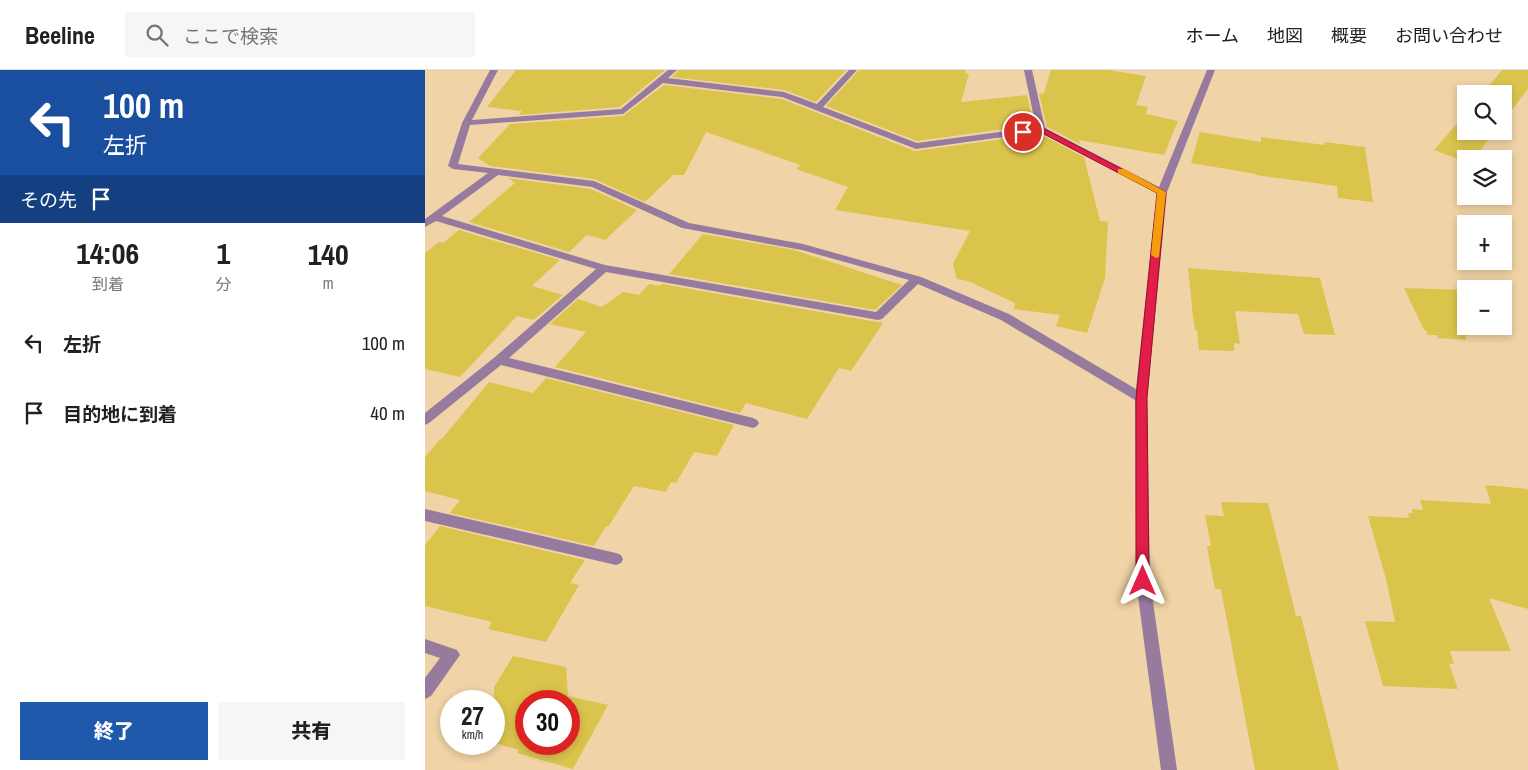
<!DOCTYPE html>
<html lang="ja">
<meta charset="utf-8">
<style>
body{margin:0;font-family:"Archivo Narrow","Noto Sans JP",sans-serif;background:#f6f6f6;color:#202124;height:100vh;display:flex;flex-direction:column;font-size:19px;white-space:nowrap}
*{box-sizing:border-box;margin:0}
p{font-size:16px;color:#757577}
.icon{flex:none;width:28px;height:28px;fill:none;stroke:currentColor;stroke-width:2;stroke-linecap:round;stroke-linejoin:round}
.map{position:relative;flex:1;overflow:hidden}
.side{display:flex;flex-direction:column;background:#fff;width:425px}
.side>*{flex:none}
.top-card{background:#1a4fa0;color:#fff;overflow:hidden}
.fabs{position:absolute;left:1032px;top:15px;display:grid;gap:10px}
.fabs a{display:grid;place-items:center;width:55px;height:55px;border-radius:0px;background:#fff;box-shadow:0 2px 8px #0003;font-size:25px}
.speed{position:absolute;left:15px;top:620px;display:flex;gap:10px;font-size:25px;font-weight:700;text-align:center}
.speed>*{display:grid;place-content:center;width:65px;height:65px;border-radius:50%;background:#fff;box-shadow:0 2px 8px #0003;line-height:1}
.speed small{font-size:12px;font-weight:400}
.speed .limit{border:8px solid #d22;background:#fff;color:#111}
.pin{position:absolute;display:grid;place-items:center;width:42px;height:42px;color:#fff;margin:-21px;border:2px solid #fff;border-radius:50%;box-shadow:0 1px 5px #0007}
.me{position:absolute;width:55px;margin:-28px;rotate:0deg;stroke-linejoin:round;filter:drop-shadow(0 0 4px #0008)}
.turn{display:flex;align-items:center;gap:18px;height:105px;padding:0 20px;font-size:22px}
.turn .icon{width:65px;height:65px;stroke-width:2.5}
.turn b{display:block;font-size:35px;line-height:42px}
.then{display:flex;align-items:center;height:48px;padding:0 20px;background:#0003;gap:10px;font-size:19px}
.eta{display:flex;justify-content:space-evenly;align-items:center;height:85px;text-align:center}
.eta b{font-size:30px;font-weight:800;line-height:35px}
.primary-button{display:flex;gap:10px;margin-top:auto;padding:10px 20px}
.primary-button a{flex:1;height:58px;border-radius:0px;background:#1f59ab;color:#fff;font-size:20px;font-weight:800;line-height:58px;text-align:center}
.primary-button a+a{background:#f6f6f6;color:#202124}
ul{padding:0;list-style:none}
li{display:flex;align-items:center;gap:15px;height:70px;padding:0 20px}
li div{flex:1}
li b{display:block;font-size:19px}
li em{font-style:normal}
header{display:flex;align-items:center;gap:30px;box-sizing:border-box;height:70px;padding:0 25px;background:#fff;border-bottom:1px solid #e0e0e0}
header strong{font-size:24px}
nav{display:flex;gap:28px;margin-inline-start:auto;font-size:18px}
.search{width:350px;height:45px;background:#f6f6f6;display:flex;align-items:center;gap:12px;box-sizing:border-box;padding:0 18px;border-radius:0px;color:#757577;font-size:19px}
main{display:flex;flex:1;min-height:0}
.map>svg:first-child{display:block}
.building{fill:#dbc44c;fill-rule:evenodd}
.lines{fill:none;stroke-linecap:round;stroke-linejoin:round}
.minor{fill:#977b9f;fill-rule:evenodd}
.route{fill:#e11d48;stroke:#92132f}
.slow{fill:#f59e0b}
</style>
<header>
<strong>Beeline</strong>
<div class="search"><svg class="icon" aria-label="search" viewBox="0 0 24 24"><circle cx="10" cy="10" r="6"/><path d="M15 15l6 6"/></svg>ここで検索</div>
<nav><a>ホーム</a><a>地図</a><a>概要</a><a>お問い合わせ</a></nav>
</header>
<main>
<section class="side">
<div class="top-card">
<div class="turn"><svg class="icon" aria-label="left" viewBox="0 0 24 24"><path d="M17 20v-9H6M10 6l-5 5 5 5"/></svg><div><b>100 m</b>左折</div></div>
<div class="then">その先<svg class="icon" aria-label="arrive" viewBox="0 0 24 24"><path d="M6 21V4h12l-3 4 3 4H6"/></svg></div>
</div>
<div class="eta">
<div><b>14:06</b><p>到着</p></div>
<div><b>1</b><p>分</p></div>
<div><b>140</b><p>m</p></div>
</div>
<ul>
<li><svg class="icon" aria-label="left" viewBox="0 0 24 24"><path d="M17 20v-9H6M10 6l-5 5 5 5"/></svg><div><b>左折</b></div><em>100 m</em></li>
<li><svg class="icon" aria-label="arrive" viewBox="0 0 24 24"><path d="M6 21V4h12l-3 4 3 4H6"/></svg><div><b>目的地に到着</b></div><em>40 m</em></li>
</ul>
<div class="primary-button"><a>終了</a><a>共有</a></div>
</section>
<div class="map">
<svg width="1103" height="700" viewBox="0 0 1103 700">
<rect width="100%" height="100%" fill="#f0d3a6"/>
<g class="building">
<path d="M91,0H240L195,37L94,45L97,41L62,37Z"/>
<path d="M254,0H421L391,32L359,20L247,7Z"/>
<path d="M434,0H541L540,3L544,4L536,32L602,25L609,55L492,71L401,36Z"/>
<path d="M626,0H683L721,6L711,35L723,37L721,44L753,51L739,85L654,70L655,74L622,57L614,24L619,23Z"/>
<path d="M1077,0H1103V19L1079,50V24H1057Z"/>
<path d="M239,15L357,29L490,81L615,64L659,87L675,151L683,152L680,208L662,263L631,256L635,245L589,239L590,233L543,211L532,209L528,194L545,161L410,140L423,117L371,99L375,95L281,62L259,105H248L220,132L169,109L65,96L53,88L85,54L198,46Z"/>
<path d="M1041,43V61H1070L1049,89H1041V92L1009,80Z"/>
<path d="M775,62L836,72V67L900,75L899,72L940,77L948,132L913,128L912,116L831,105V104L766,93Z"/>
<path d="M83,108L166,119L212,140L180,170L162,165L144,182L44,152L90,113Z"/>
<path d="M34,160L135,190L107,216L138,225L109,250L92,246L35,307L0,299V183L14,172L18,173Z"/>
<path d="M278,164L369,180L477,215L450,240L244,204Z"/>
<path d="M763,198L895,208L910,265L879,264L873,244L810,241L815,274L809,273V281L774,280L772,260H770L768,247Z"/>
<path d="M224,214L235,216L237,214L458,253L426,301L414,298L382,349L321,333L315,343L130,297L161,262L125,254L153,229L177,237L198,222L214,225Z"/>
<path d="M979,218L1041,220V270L1013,268L1012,265H1003L1001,260H999Z"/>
<path d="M121,308L309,355L292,386L269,382L251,413L246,412L241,422L209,416L183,457L181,456L169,476L25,443L35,430L0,421V387L15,369H17L64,312L108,323Z"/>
<path d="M1060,415L1103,419V539L1064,528L1086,581H1025L1029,594H1024L1033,619L958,616L940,551L970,552L961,509L943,446L984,448L983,443H988L987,439L998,440L995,430L1066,434Z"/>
<path d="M796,432L843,433L871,546H876L914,700H830L796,519H790L782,476H786L780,445L799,446Z"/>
<path d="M15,456L160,490L145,513L154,515L121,572L63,559L67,552L0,536V475Z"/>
<path d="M88,586L141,597L143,626L183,635L148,699L92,683L94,680L69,673V617ZM101,631H144V674H101Z"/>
</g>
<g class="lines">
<g class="minor">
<path d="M65,0H73L47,50L196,39L243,0H252L243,8L359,22L392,34L424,0H432L398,37L492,73L611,57L599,0H607L620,58L734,117L782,0H790L742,122L722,328L725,511L752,700H736L711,511L710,330L576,250L493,214L457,249L453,250L181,202L84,288L328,348L332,350L334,353L332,356L328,358L76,295L4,353L0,355V343L70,287L171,199L11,151L0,157V149L63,103L28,99L23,96L37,53ZM238,13L357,27L491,79L615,62L732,123L711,319L584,244L496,207L378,174L264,153L169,111L33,94L45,55L198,44ZM73,105L167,117L257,158L377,180L484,210L451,242L180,195L17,146Z"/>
<path d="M0,439L191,483L196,485L198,489L196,493L191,495L0,451Z"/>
<path d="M0,569L32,580L35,585L6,626L0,629V608L15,588L0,583Z"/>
</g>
</g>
<path class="route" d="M616,57L741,122L722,328L724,511L723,515L718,517L713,515L711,511V328L732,123L615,62L598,64L594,62L598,59Z"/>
<path class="slow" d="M693,99H699L741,122L734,187L731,188L726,185L732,123L693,103Z"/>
</svg>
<div class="fabs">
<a><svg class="icon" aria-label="search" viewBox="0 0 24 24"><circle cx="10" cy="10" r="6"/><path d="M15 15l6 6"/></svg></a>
<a><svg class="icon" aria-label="layers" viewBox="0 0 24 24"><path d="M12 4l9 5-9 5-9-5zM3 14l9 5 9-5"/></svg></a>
<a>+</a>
<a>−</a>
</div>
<div class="speed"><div>27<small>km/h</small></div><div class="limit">30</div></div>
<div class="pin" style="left:598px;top:62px;background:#d93025"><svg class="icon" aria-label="arrive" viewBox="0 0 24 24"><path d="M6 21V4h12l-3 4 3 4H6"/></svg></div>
<svg class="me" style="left:718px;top:511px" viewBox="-20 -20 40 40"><path d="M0-17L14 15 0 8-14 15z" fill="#e11d48" stroke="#fff" stroke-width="4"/></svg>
</div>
</main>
